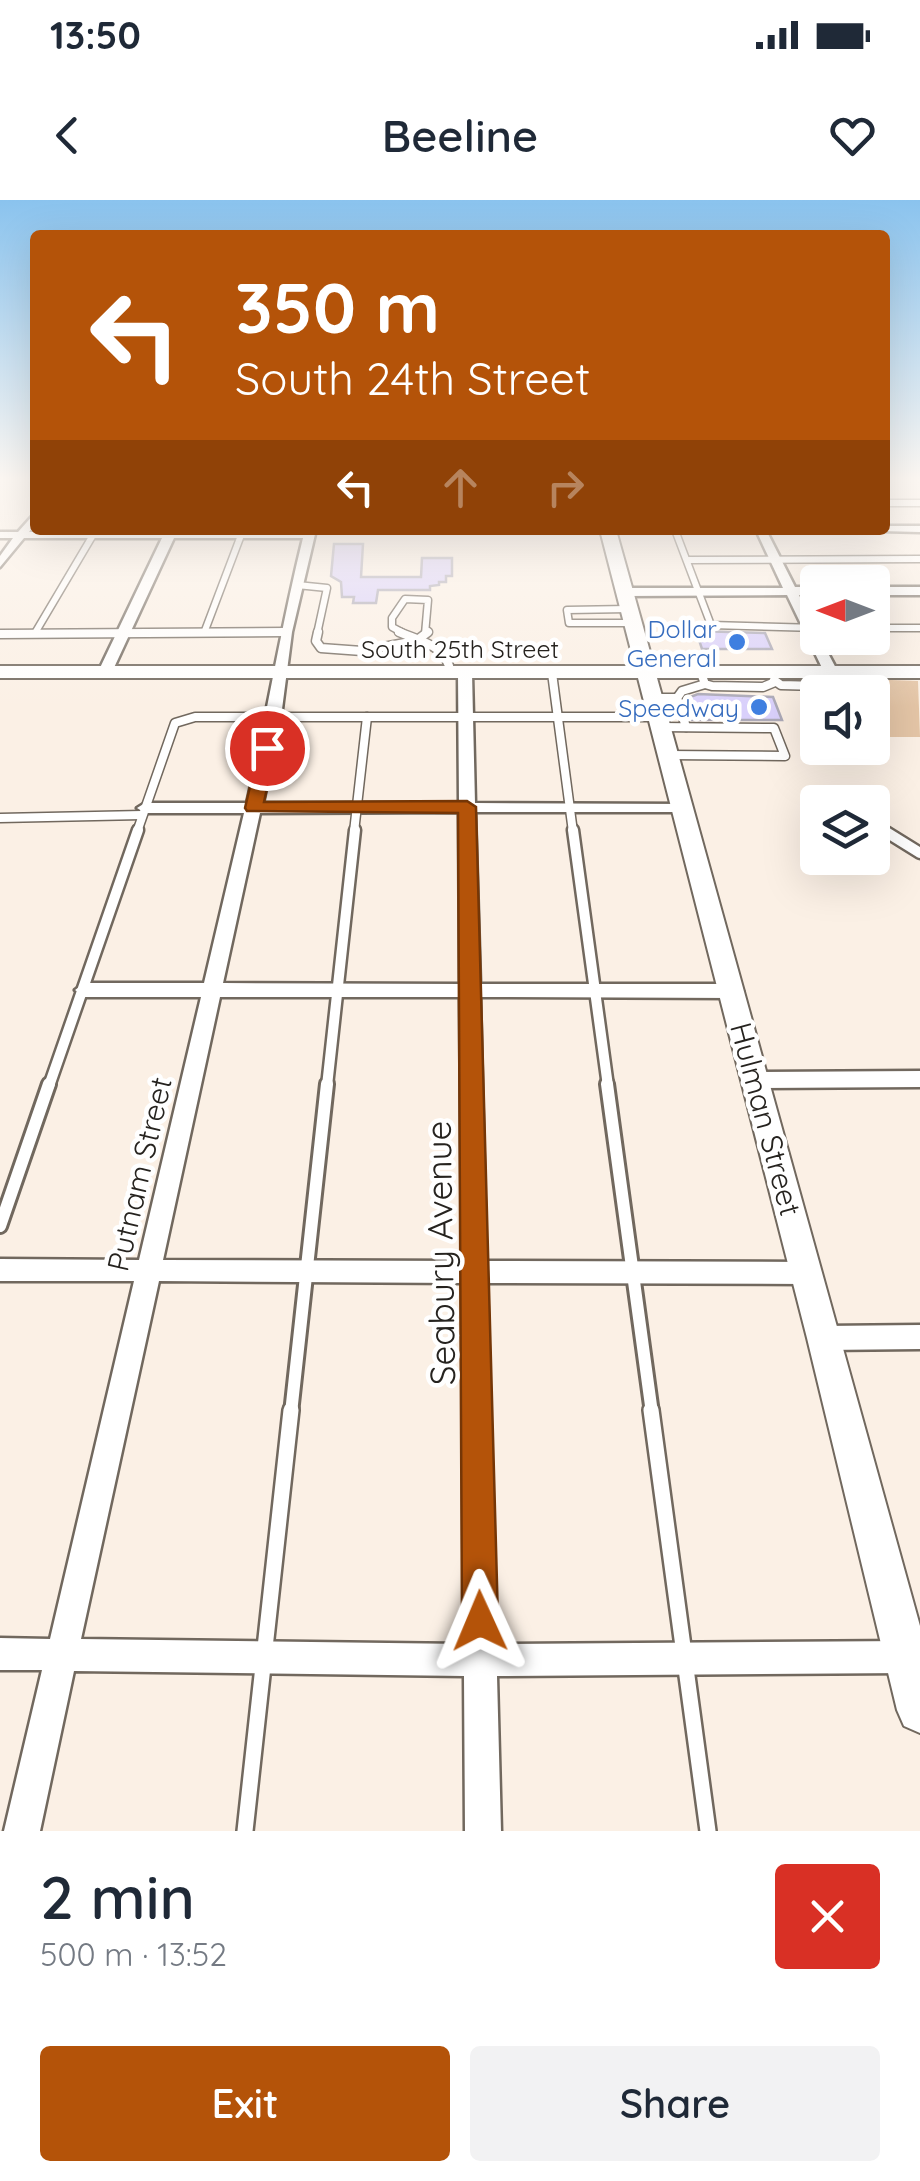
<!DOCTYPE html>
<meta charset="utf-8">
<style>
body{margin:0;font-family:Quicksand,sans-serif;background:#f2f2f3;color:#1f2937;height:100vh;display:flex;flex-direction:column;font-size:38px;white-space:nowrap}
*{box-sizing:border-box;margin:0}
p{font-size:32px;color:#747a83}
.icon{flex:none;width:55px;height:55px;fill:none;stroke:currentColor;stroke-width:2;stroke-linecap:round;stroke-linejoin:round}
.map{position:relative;height:1631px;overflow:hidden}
.panel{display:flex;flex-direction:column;background:#fff;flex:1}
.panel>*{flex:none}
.hud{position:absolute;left:30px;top:30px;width:860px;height:305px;border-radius:10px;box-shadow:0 10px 40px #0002;background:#b45309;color:#fff;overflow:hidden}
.needle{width:65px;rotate:270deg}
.tools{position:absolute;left:800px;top:365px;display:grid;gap:20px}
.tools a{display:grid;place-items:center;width:90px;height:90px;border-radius:10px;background:#fff;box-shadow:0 10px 40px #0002;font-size:50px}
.pin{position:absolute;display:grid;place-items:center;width:85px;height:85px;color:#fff;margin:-42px;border:5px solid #fff;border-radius:50%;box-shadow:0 2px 10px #0007}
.me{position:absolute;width:110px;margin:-55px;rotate:359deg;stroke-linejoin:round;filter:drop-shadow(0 0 8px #0008)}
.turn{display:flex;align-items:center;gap:35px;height:210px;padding:0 40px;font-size:45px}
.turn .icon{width:130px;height:130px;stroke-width:2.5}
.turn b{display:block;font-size:70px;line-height:85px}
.lanes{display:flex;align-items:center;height:95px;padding:0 40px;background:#0003;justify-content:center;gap:50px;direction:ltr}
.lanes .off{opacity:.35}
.round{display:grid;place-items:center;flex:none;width:105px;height:105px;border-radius:10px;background:#f2f2f3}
.head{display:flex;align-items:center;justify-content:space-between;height:170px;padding:0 40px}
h1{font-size:60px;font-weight:600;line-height:75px}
.primary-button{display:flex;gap:20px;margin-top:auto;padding:20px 40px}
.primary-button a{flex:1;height:115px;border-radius:10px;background:#b45309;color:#fff;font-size:40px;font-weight:600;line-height:115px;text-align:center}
.primary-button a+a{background:#f2f2f3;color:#1f2937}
.status{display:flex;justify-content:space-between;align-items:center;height:70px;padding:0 50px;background:#fff;direction:ltr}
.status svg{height:28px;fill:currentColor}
header{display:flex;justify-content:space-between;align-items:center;height:130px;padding:0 40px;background:#fff;font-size:45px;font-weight:600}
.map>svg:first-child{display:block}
.green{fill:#e4c5a6}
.building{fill:#d9d0fb;stroke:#aca9b7;stroke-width:2.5}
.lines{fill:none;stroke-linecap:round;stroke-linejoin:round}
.lane-far4-casing{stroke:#71685e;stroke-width:9}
.lane-far3-casing{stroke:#71685e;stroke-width:11}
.lane-far2-casing{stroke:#71685e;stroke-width:15}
.lane-far1-casing{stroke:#71685e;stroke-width:18}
.lane-casing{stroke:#71685e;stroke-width:20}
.street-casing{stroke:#71685e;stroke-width:5}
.secondary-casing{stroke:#71685e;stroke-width:4}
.lane-far4{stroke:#fff;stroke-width:6}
.lane-far3{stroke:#fff;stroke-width:8}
.lane-far2{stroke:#fff;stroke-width:10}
.lane-far1{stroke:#fff;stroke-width:12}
.lane{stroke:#fff;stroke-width:15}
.street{fill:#fff;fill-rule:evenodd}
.secondary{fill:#fff;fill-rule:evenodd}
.route{fill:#b45309;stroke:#753606;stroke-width:2.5}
.shop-dot{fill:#3f7fe0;stroke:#fff;stroke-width:4}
.labels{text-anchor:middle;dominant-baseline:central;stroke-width:9;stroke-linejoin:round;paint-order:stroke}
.far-shop-label{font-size:25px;fill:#366cbe;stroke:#fff;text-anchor:end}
.far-street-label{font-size:25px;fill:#26231f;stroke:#fff}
.street-label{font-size:30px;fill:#26231f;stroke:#fff}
.near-street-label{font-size:35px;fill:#26231f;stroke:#fff}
</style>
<div class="status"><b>13:50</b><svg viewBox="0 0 49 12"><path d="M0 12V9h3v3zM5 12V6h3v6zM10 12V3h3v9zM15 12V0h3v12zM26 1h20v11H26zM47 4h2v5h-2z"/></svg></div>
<header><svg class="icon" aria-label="back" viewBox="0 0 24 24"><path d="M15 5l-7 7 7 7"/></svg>Beeline<svg class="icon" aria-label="heart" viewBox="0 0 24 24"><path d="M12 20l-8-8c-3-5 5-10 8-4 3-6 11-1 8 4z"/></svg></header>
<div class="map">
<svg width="920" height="1631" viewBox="0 0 920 1631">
<rect width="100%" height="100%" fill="#fbf0e5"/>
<path class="green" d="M836,478L918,481L920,537H873L872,492H844Z"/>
<g class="building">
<path d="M334,344H363L361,377H421L422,358H452V376H446V382H439V385L430,386V390H378L376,403H353L354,397H342L341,382L331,376Z"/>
<path d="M696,431L765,433L772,449H702Z"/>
<path d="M698,494L773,497L782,520H692L685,499Z"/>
</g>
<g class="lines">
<g class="lane-far4-casing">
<g id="lane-far4">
<path d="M885,303H920"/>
<path d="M675,330L711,425L818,428"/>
<path d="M687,360L920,359"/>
<path d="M297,385L327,388L317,434"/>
<path d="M628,409L567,410L569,423H632"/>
<path d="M872,428H920"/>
<path d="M35,433L96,330"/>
<path d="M204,433L243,330"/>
<path d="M0,434L286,432"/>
<path d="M405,434L392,427V418L405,399L428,400L425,434"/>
</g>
</g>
<g class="lane-far3-casing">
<g id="lane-far3">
<path d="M318,432L316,441L321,448L362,451L421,440"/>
<path d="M399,432C422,442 446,445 451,473"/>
<path d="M0,434L286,432"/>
<path d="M420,438L428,432"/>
<path d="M552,473L573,632"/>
<path d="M701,473L705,484L712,486L763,487L775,482"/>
<path d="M774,480L781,485L819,486L822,483L817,472"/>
<path d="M651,498H677L686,527"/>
<path d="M677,498L682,491L705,484"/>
<path d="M659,527L774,528L785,556L667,555"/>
<path d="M0,618L142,615"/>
<path d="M872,623L887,632"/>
<path d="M137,632L175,523L195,517H656"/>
<path d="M354,632L367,517"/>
</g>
</g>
<g class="lane-far2-casing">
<g id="lane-far2">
<path d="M573,630L608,886"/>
<path d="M883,630L920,653"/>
<path d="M49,886L138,630"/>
<path d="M327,886L355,630"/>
</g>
</g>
<g class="lane-far1-casing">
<g id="lane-far1">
<path d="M607,884L652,1213"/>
<path d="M0,1026L49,884"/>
<path d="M291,1213L327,884"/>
</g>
</g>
<g class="lane-casing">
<g id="lane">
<path d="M651,1210L708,1631"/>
<path d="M245,1631L291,1210"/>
</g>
</g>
<g class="street-casing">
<g id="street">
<path d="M35,313V324L29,332L316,330L292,432L281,517L263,603H459L458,473L465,469L472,473L475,603L687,604L689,607L681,612H475L480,784H733L743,791L733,798L480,797L486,1061L806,1062L815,1065L818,1073L815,1081L806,1084L487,1083L496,1444L906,1441L917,1446L920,1452L917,1468L906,1473L497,1476L501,1631H465L464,1476L74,1471L40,1631H4L42,1470H0V1438L50,1439L134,1081H0V1059L139,1060L201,797H85L75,790L85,783H204L244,613H145L137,608L145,603H247C267,515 281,426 303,338H174L112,472L105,476L98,472L162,338H24L0,367V356L13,338H0V332H18ZM459,612L460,784L223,783L260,613ZM220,797H460L462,1061L163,1060ZM159,1081L462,1083L464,1444L81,1439Z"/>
<path d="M885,326H920V332L881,331Z"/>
<path d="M756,330H766L795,387H818V395H799L818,438H820L838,472L836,475L824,472L787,395L624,396L618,392L624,388H783Z"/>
<rect x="872" y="387" width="48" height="8"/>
<path d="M920,871V887L755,888L748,886L744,880L748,874L755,872Z"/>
<path d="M920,1125V1149L825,1150L816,1146L812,1138L816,1130L825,1126Z"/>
</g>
</g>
<g class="secondary-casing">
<path id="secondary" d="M600,330H616L654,466H920V478H657L920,1426V1533L904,1526L897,1510L807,1138L638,478H0V466H635Z"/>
</g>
<use href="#lane-far4" class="lane-far4"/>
<use href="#lane-far3" class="lane-far3"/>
<use href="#lane-far2" class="lane-far2"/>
<use href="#lane-far1" class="lane-far1"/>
<use href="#lane" class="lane"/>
<use href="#street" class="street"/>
<use href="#secondary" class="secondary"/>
</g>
<linearGradient id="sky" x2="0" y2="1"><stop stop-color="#8ac3ee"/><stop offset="0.55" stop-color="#fdf8f3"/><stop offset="1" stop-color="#fdf8f3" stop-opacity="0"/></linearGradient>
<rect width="920" height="507" fill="url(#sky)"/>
<path class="route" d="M267,542L276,548L264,602L467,601L476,607L498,1421L493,1434L480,1439L467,1434L462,1421L458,613L247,611L245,608L259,548Z"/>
<g class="shop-dot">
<circle cx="737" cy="442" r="10"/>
<circle cx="759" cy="507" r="10"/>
</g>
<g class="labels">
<g class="far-shop-label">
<text x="717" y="428">Dollar<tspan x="717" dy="29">General</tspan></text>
<text x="739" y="507">Speedway</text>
</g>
<g class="far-street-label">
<text x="460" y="448">South 25th Street</text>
</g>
<g class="street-label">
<text transform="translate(766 919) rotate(75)">Hulman Street</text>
<text transform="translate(139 974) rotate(-77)">Putnam Street</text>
</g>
<g class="near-street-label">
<text transform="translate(440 1053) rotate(-91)">Seabury Avenue</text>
</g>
</g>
</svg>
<div class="tools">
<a><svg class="needle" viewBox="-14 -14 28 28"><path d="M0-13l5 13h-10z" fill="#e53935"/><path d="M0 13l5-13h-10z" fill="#747a83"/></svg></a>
<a><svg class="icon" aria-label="sound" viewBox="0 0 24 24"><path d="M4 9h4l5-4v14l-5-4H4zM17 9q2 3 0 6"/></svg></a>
<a><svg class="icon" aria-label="layers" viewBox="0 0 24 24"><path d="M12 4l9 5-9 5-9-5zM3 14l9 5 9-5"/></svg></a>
</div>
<div class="pin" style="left:267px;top:548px;background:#d93025"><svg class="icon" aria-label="arrive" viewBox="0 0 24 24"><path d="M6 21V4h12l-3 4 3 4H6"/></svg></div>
<svg class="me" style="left:480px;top:1421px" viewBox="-20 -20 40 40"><path d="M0-17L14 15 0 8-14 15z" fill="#b45309" stroke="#fff" stroke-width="4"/></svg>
<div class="hud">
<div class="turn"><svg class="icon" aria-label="left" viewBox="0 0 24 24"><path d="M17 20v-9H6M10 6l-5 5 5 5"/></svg><div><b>350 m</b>South 24th Street</div></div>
<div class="lanes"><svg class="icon" aria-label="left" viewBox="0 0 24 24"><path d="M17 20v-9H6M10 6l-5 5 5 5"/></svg><svg class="icon off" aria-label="ahead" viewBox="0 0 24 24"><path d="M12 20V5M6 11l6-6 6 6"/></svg><svg class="icon off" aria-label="right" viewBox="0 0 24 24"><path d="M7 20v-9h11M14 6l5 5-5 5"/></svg></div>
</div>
</div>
<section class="panel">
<div class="head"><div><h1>2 min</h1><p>500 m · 13:52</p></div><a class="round" style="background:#d93025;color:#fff"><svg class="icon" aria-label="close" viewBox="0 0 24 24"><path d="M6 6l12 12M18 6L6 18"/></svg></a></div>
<div class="primary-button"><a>Exit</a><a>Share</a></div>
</section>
